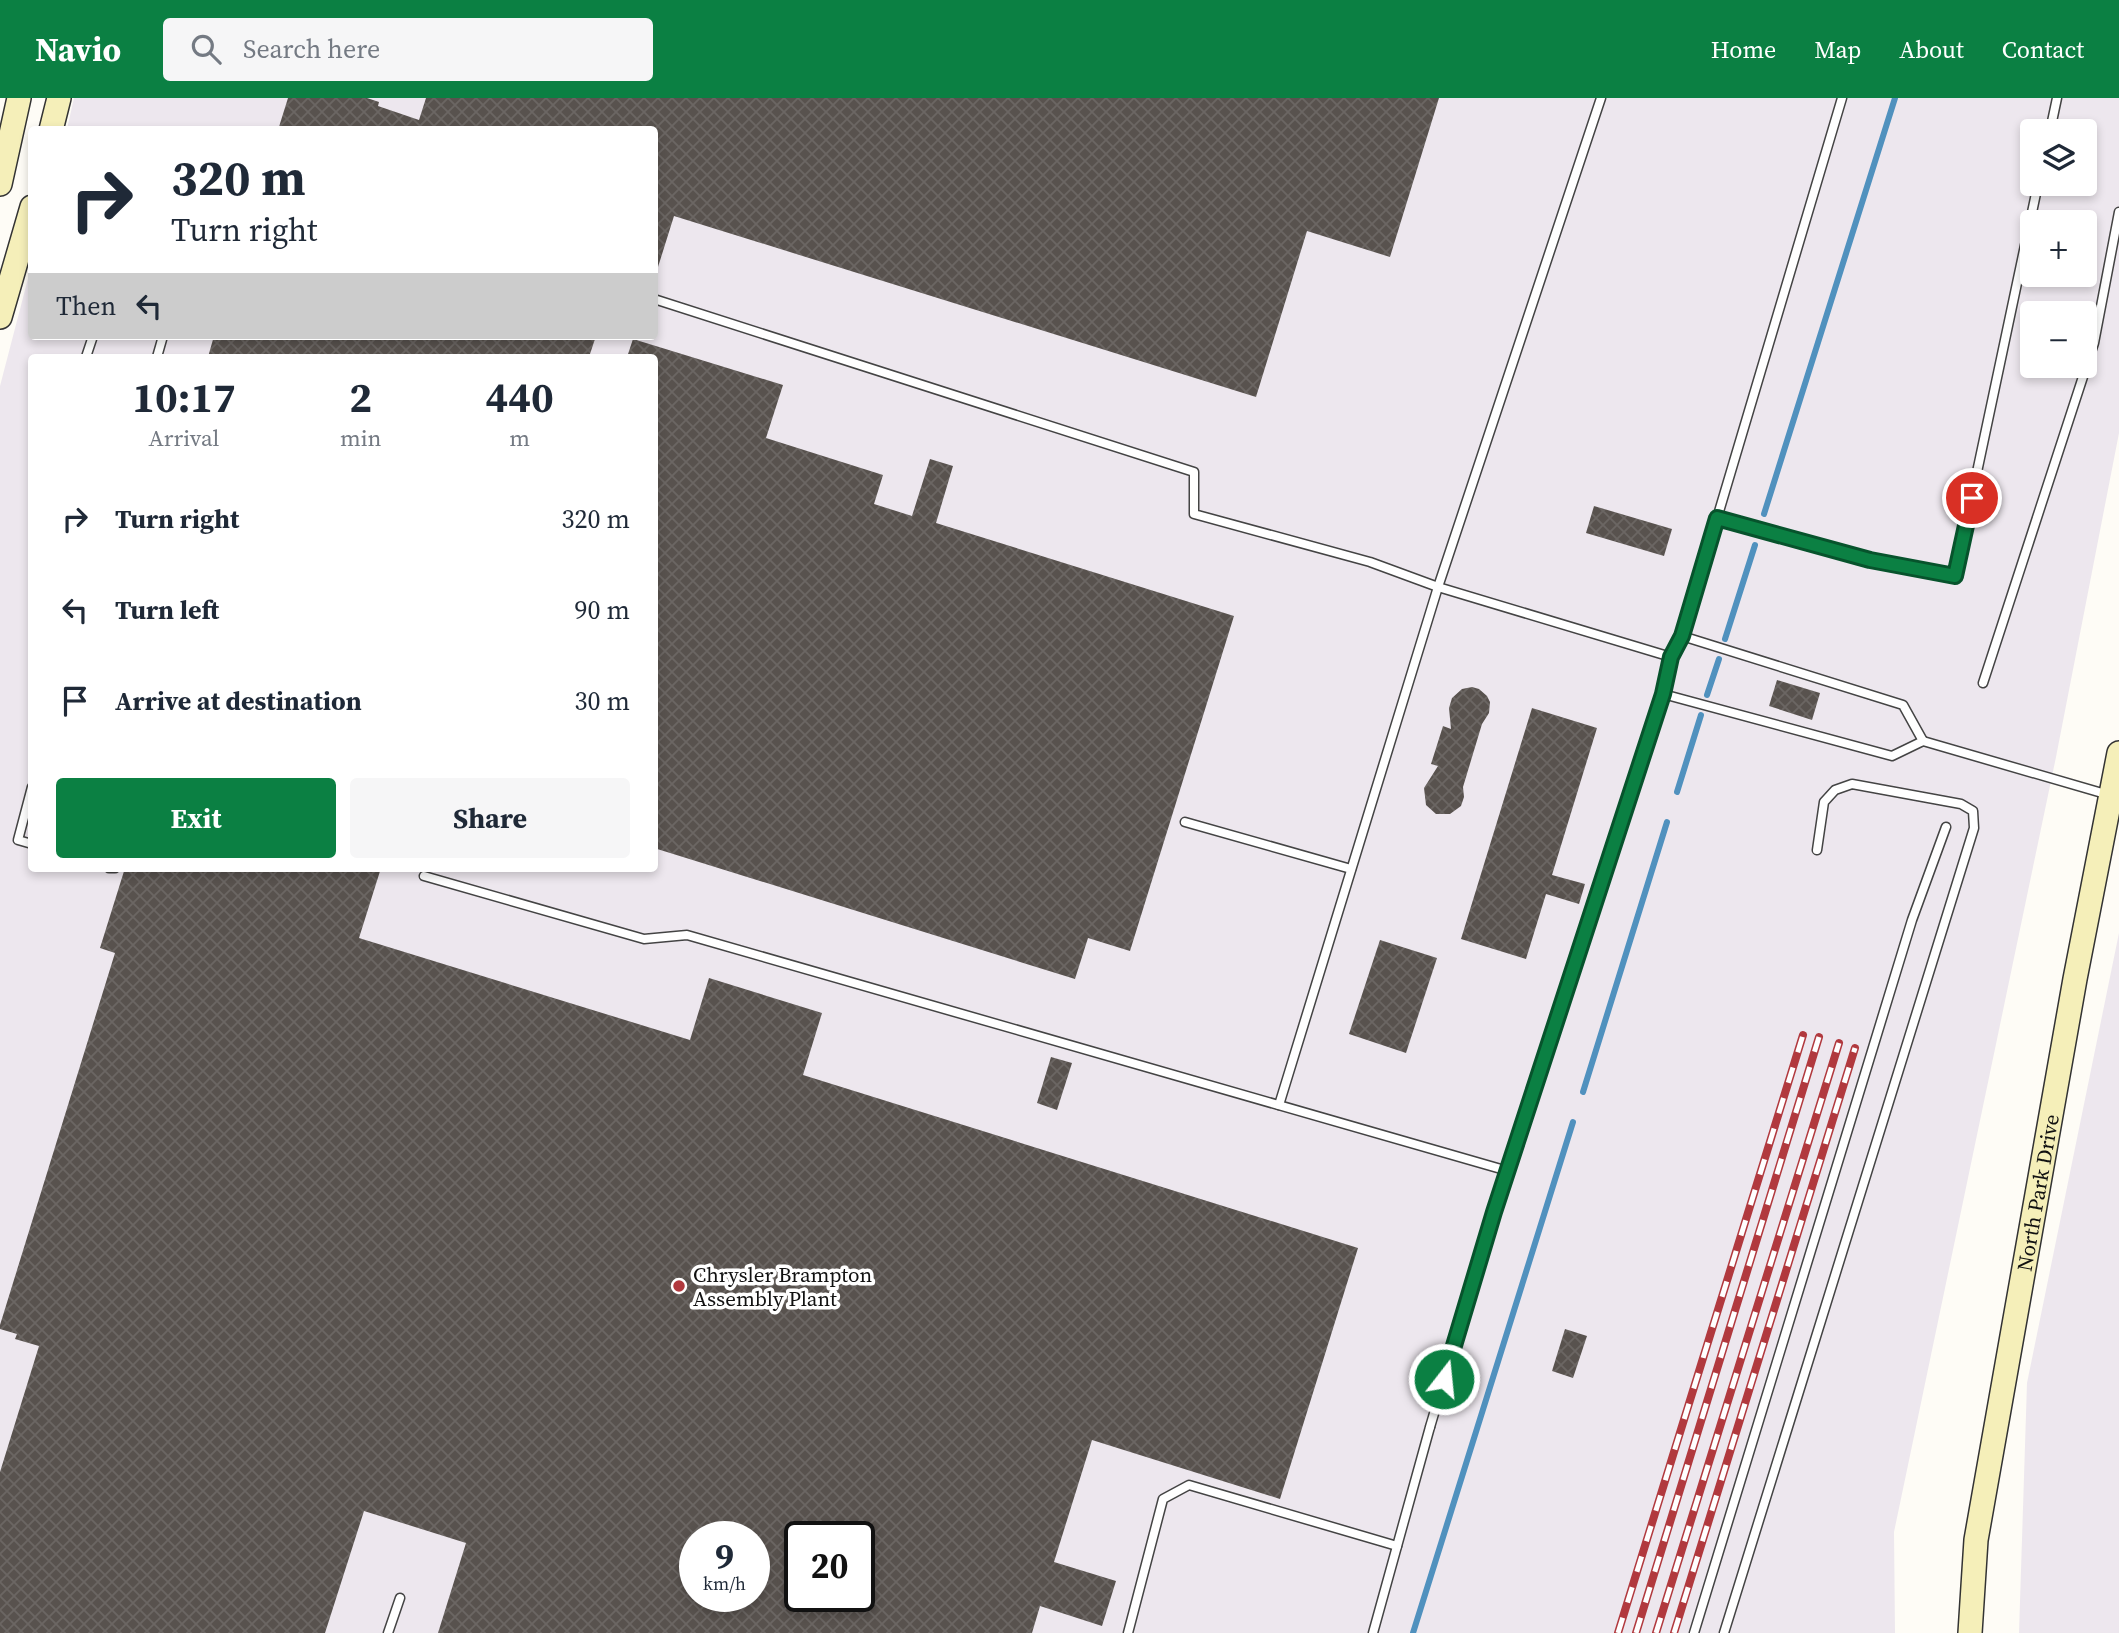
<!DOCTYPE html>
<meta charset="utf-8">
<style>
body{margin:0;font-family:"Source Serif 4",serif;background:#f6f6f7;color:#1f2937;height:100vh;display:flex;flex-direction:column;font-size:26px;white-space:nowrap}
*{box-sizing:border-box;margin:0}
p{font-size:23px;color:#747a83}
.icon{flex:none;width:38px;height:38px;fill:none;stroke:currentColor;stroke-width:2;stroke-linecap:round;stroke-linejoin:round}
.map{position:relative;flex:1;overflow:hidden}
.side{position:absolute;left:28px;top:256px;width:630px;height:518px;display:flex;flex-direction:column;background:#fff;border-radius:7px;box-shadow:0 4px 10px #0003}
.side>*{flex:none}
.guide{position:absolute;left:28px;top:28px;width:630px;height:214px;border-radius:7px;box-shadow:0 4px 10px #0003;background:#fff;color:#1f2937;overflow:hidden}
.fabs{position:absolute;left:2020px;top:21px;display:grid;gap:14px}
.fabs a{display:grid;place-items:center;width:77px;height:77px;border-radius:7px;background:#fff;box-shadow:0 4px 10px #0003;font-size:35px}
.speed{position:absolute;left:679px;top:1423px;display:flex;gap:14px;font-size:35px;font-weight:700;text-align:center}
.speed>*{display:grid;place-content:center;width:91px;height:91px;border-radius:50%;background:#fff;box-shadow:0 4px 10px #0003;line-height:1}
.speed small{font-size:18px;font-weight:400}
.speed .limit{border:4px solid #111;border-radius:10px;background:#fff;color:#111}
.pin{position:absolute;display:grid;place-items:center;width:60px;height:60px;color:#fff;margin:-30px;border:4px solid #fff;border-radius:50%;box-shadow:0 2px 7px #0007}
.me{position:absolute;width:77px;margin:-38px;rotate:16deg;stroke-linejoin:round;filter:drop-shadow(0 0 5px #0008)}
.turn{display:flex;align-items:center;gap:24px;height:147px;padding:0 28px;font-size:32px}
.turn .icon{width:91px;height:91px;stroke-width:2.5}
.turn b{display:block;font-size:49px;line-height:60px}
.then{display:flex;align-items:center;height:66px;padding:0 28px;background:#0003;gap:14px;font-size:26px}
.eta{display:flex;justify-content:space-evenly;align-items:center;height:119px;text-align:center}
.eta b{font-size:42px;font-weight:700;line-height:49px}
.button{display:flex;gap:14px;margin-top:auto;padding:14px 28px}
.button a{flex:1;height:80px;border-radius:7px;background:#0b8043;color:#fff;font-size:28px;font-weight:700;line-height:80px;text-align:center}
.button a+a{background:#f6f6f7;color:#1f2937}
ul{padding:0;list-style:none}
li{display:flex;align-items:center;gap:21px;height:91px;padding:0 28px}
li div{flex:1}
li b{display:block;font-size:26px}
li em{font-style:normal}
header{display:flex;align-items:center;gap:42px;box-sizing:border-box;height:98px;padding:0 35px;background:#0b8043;color:#fff}
header strong{font-size:33px}
nav{display:flex;gap:38px;margin-inline-start:auto;font-size:24px}
.search{width:490px;height:63px;background:#f6f6f7;display:flex;align-items:center;gap:18px;box-sizing:border-box;padding:0 24px;border-radius:7px;color:#747a83;font-size:26px}
.map>svg:first-child{display:block}
.industrial{fill:#ede7ee;fill-rule:evenodd}
.lines{fill:none;stroke-linecap:round;stroke-linejoin:round}
.stream{stroke:#5091be;stroke-width:6}
.building{fill:url(#building-cross-hatch);fill-rule:evenodd}
.lane-casing{stroke:#444;stroke-width:11}
.secondary-casing{stroke:#333;stroke-width:26}
.lane{stroke:#fff;stroke-width:8}
.secondary{stroke:#f5efb9;stroke-width:23}
.rail-casing{stroke:#b1393e;stroke-width:8}
.rail{stroke:#fff;stroke-width:5;stroke-dasharray:16;stroke-linecap:butt}
.lane-bridge-casing{stroke:#444;stroke-width:11;stroke-linecap:butt}
.lane-bridge{stroke:#fff;stroke-width:8}
.route-casing{stroke:#07532c;stroke-width:18}
.route{stroke:#0b8043;stroke-width:12}
.poi-dot{fill:#b1393e;stroke:#fff;stroke-width:2.5}
.labels{text-anchor:middle;dominant-baseline:central;stroke-width:7;stroke-linejoin:round;paint-order:stroke}
.street-label{font-size:21px;fill:#111;stroke:#fff}
.poi-label{font-size:21px;fill:#111;stroke:#fff;text-anchor:start}
</style>
<header>
<strong>Navio</strong>
<div class="search"><svg class="icon" aria-label="search" viewBox="0 0 24 24"><circle cx="10" cy="10" r="6"/><path d="M15 15l6 6"/></svg>Search here</div>
<nav><a>Home</a><a>Map</a><a>About</a><a>Contact</a></nav>
</header>
<div class="map">
<svg width="2119" height="1535" viewBox="0 0 2119 1535">
<defs>
<pattern id="building-cross-hatch" width="8" height="8" patternUnits="userSpaceOnUse" patternTransform="scale(1.75)"><rect width="8" height="8" fill="#58524e"/><path d="M0 0l8 8M0 8l8-8" fill="none" stroke="#6b6663"/></pattern>
</defs>
<rect width="100%" height="100%" fill="#fefcf6"/>
<g class="industrial">
<path d="M74,0H2119V335L2056,659L1894,1434L1895,1535H0V288L31,169L32,238H654V32L67,31ZM2032,33H2084V86H2032ZM2032,124H2084V177H2032ZM2032,215H2084V268H2032ZM32,259H654V770H32ZM695,1438H754V1498H695ZM800,1438H859V1498H800Z"/>
<path d="M2119,835V1535H2019L2027,1285Z"/>
</g>
<g class="lines">
<g class="stream">
<path d="M1764,416L1895,0"/>
<path d="M1725,541L1755,447"/>
<path d="M1707,597L1719,561"/>
<path d="M1677,694L1701,617"/>
<path d="M1583,994L1667,724"/>
<path d="M1413,1535L1573,1024"/>
</g>
</g>
<g class="building">
<path d="M288,0H367L379,4L378,8L419,22L426,0H1439L1390,159L1307,133L1256,299L674,118L658,169L654,168V32H278Z"/>
<path d="M214,238H596L589,259H208Z"/>
<path d="M633,241L783,287L766,340L883,377L874,406L912,418L930,361L953,368L936,425L1234,518L1130,853L1088,840L1075,881L654,750V259H627Z"/>
<path d="M1594,408L1672,431L1664,458L1586,435Z"/>
<path d="M1777,582L1820,595L1812,622L1769,608Z"/>
<path d="M1472,589L1479,591L1487,598L1490,604L1489,615L1482,626L1463,689L1464,699L1461,708L1450,716H1436L1426,707L1424,690L1438,668L1431,666L1443,628L1451,631L1449,610L1452,600L1462,591Z"/>
<path d="M1532,610L1597,630L1552,777L1585,786L1579,806L1546,796L1526,861L1461,841Z"/>
<path d="M125,770H381L359,840L690,942L709,880L822,915L803,977L1358,1150L1280,1401L1092,1342L1054,1464L1116,1483L1102,1528L1040,1508L1032,1535H438L466,1445L364,1413L325,1535H0V1374L39,1248L15,1241L17,1236L0,1231V1227L115,855L100,850ZM695,1438H754V1498H695ZM800,1438H859V1498H800Z"/>
<path d="M1380,842L1437,860L1406,955L1349,936Z"/>
<path d="M1051,959L1072,965L1057,1012L1037,1005Z"/>
<path d="M1565,1231L1587,1238L1573,1280L1552,1273Z"/>
</g>
<g class="lines">
<g class="lane-casing">
<g id="lane">
<path d="M2050,33L2057,0"/>
<path d="M654,201L1194,374V416L1370,464L1438,489L1671,559"/>
<path d="M86,259L93,238"/>
<path d="M157,259L163,238"/>
<path d="M1717,420L1870,462L1955,478L2038,86"/>
<path d="M1682,538L1903,607L1923,643"/>
<path d="M1983,585L2094,245L2119,114"/>
<path d="M1663,596L1892,658L1923,643L2109,697"/>
<path d="M32,689L18,742L32,746"/>
<path d="M1185,724L1351,771"/>
<path d="M109,770H115"/>
<path d="M424,778L644,841L687,837L1508,1073"/>
<path d="M1279,1007L1438,489L1601,0"/>
<path d="M1494,1114L1663,596L1671,559L1682,538L1842,0"/>
<path d="M388,1535L400,1500"/>
<path d="M1128,1535L1163,1401L1189,1387L1397,1448"/>
<path d="M1373,1535L1430,1329"/>
<path d="M1694,1535L1912,822L1946,729"/>
<path d="M1724,1535L1974,730L1973,713L1961,706L1852,686L1835,692L1824,704L1817,752"/>
</g>
</g>
<g class="secondary-casing">
<g id="secondary">
<path d="M51,32L59,0"/>
<path d="M0,86L19,0"/>
<path d="M0,219L32,109"/>
<path id="s1" d="M1970,1535L1976,1442L2075,881L2119,655"/>
</g>
</g>
<use href="#lane" class="lane"/>
<use href="#secondary" class="secondary"/>
<g class="rail-casing">
<g id="rail">
<path d="M1618,1535L1803,937"/>
<path d="M1636,1535L1819,939"/>
<path d="M1656,1535L1839,945"/>
<path d="M1674,1535L1855,950"/>
</g>
</g>
<use href="#rail" class="rail"/>
<g class="lane-bridge-casing">
<path id="lane-bridge" d="M1430,1329L1494,1114"/>
</g>
<use href="#lane-bridge" class="lane-bridge"/>
</g>
<g class="lines">
<g class="route-casing">
<path id="route" d="M1444,1281L1494,1114L1663,596L1671,559L1682,538L1717,420L1870,462L1955,478L1972,400"/>
</g>
<use href="#route" class="route"/>
</g>
<circle class="poi-dot" cx="679" cy="1188" r="7"/>
<g class="labels">
<g class="street-label">
<text stroke="none"><textPath href="#s1" startOffset="446">North Park Drive</textPath></text>
</g>
<g class="poi-label">
<text x="693" y="1176">Chrysler Brampton<tspan x="693" dy="24">Assembly Plant</tspan></text>
</g>
</g>
</svg>
<div class="fabs">
<a><svg class="icon" aria-label="layers" viewBox="0 0 24 24"><path d="M12 4l9 5-9 5-9-5zM3 14l9 5 9-5"/></svg></a>
<a>+</a>
<a>−</a>
</div>
<div class="speed"><div>9<small>km/h</small></div><div class="limit">20</div></div>
<div class="pin" style="left:1972px;top:400px;background:#d93025"><svg class="icon" aria-label="arrive" viewBox="0 0 24 24"><path d="M6 21V4h12l-3 4 3 4H6"/></svg></div>
<svg class="me" style="left:1444px;top:1281px" viewBox="-20 -20 40 40"><circle r="17" fill="#0b8043" stroke="#fff" stroke-width="3"/><path d="M0-11L8 9 0 5-8 9z" fill="#fff"/></svg>
<div class="guide">
<div class="turn"><svg class="icon" aria-label="right" viewBox="0 0 24 24"><path d="M7 20v-9h11M14 6l5 5-5 5"/></svg><div><b>320 m</b>Turn right</div></div>
<div class="then">Then<svg class="icon" aria-label="left" viewBox="0 0 24 24"><path d="M17 20v-9H6M10 6l-5 5 5 5"/></svg></div>
</div>
<section class="side">
<div class="eta">
<div><b>10:17</b><p>Arrival</p></div>
<div><b>2</b><p>min</p></div>
<div><b>440</b><p>m</p></div>
</div>
<ul>
<li><svg class="icon" aria-label="right" viewBox="0 0 24 24"><path d="M7 20v-9h11M14 6l5 5-5 5"/></svg><div><b>Turn right</b></div><em>320 m</em></li>
<li><svg class="icon" aria-label="left" viewBox="0 0 24 24"><path d="M17 20v-9H6M10 6l-5 5 5 5"/></svg><div><b>Turn left</b></div><em>90 m</em></li>
<li><svg class="icon" aria-label="arrive" viewBox="0 0 24 24"><path d="M6 21V4h12l-3 4 3 4H6"/></svg><div><b>Arrive at destination</b></div><em>30 m</em></li>
</ul>
<div class="button"><a>Exit</a><a>Share</a></div>
</section>
</div>
